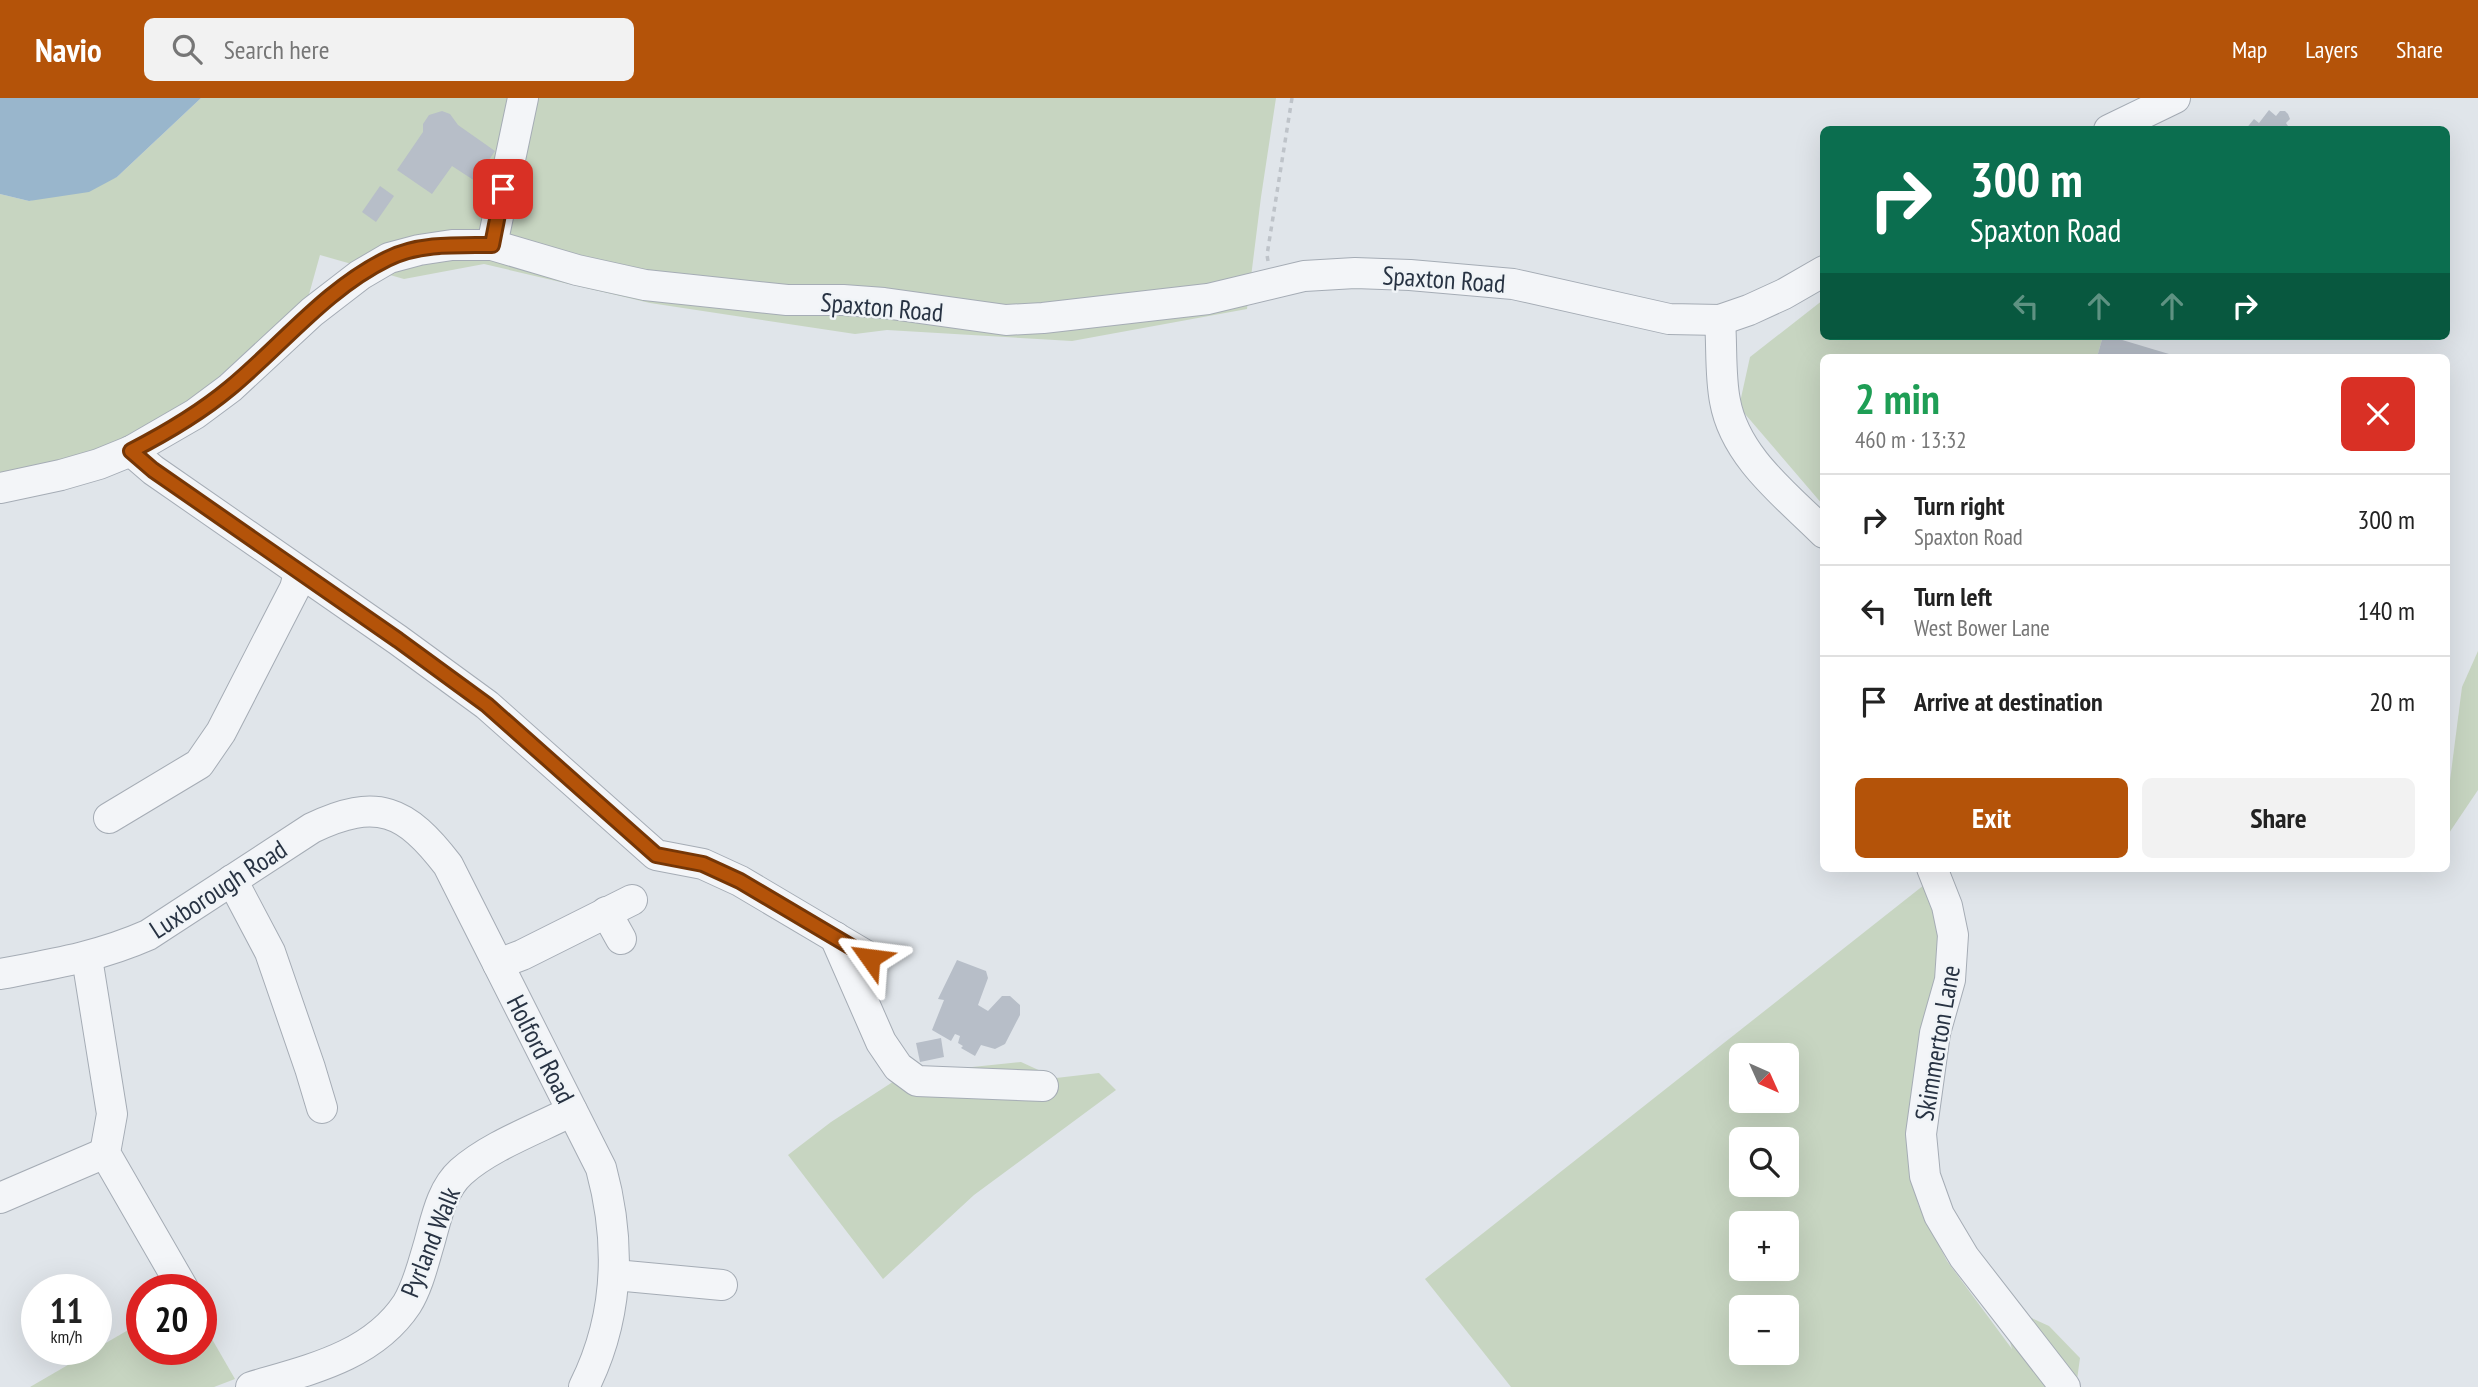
<!DOCTYPE html>
<meta charset="utf-8">
<style>
body{margin:0;font-family:"PT Sans Narrow",sans-serif;background:#f2f2f2;color:#222;height:100vh;display:flex;flex-direction:column;font-size:26px;white-space:nowrap}
*{box-sizing:border-box;margin:0}
p{font-size:23px;color:#767676}
.icon{flex:none;width:38px;height:38px;fill:none;stroke:currentColor;stroke-width:2;stroke-linecap:round;stroke-linejoin:round}
.map{position:relative;flex:1;overflow:hidden}
.details{position:absolute;left:1820px;top:256px;width:630px;height:518px;display:flex;flex-direction:column;background:#fff;border-radius:10px;box-shadow:0 7px 28px #0002}
.details>*{flex:none}
.guide{position:absolute;left:1820px;top:28px;width:630px;height:214px;border-radius:10px;box-shadow:0 7px 28px #0002;background:#0b6e4f;color:#fff;overflow:hidden}
.needle{width:46px;rotate:135deg}
.tools{position:absolute;left:1729px;top:945px;display:grid;gap:14px}
.tools a{display:grid;place-items:center;width:70px;height:70px;border-radius:10px;background:#fff;box-shadow:0 7px 28px #0002;font-size:35px}
.speed{position:absolute;left:21px;top:1176px;display:flex;gap:14px;font-size:35px;font-weight:700;text-align:center}
.speed>*{display:grid;place-content:center;width:91px;height:91px;border-radius:50%;background:#fff;box-shadow:0 7px 28px #0002;line-height:1}
.speed small{font-size:18px;font-weight:400}
.speed .limit{border:10px solid #d22;background:#fff;color:#111}
.pin{position:absolute;display:grid;place-items:center;width:60px;height:60px;color:#fff;margin:-30px;border-radius:14px;box-shadow:0 4px 10px #0006}
.me{position:absolute;width:77px;margin:-38px;rotate:301deg;stroke-linejoin:round;filter:drop-shadow(0 0 5px #0008)}
.turn{display:flex;align-items:center;gap:24px;height:147px;padding:0 35px;font-size:32px}
.turn .icon{width:91px;height:91px;stroke-width:2.5}
.turn b{display:block;font-size:49px;line-height:60px}
.lanes{display:flex;align-items:center;height:66px;padding:0 35px;background:#0003;justify-content:center;gap:35px;direction:ltr}
.lanes .off{opacity:.35}
.round{display:grid;place-items:center;flex:none;width:74px;height:74px;border-radius:10px;background:#f2f2f2}
.summary{display:flex;align-items:center;justify-content:space-between;height:119px;padding:0 35px}
h1{font-size:42px;font-weight:700;line-height:52px;color:#1e9e55}
.action{display:flex;gap:14px;margin-top:auto;padding:14px 35px}
.action a{flex:1;height:80px;border-radius:10px;background:#b45309;color:#fff;font-size:28px;font-weight:700;line-height:80px;text-align:center}
.action a+a{background:#f2f2f2;color:#222}
ul{padding:0;list-style:none}
li{display:flex;align-items:center;gap:21px;height:91px;padding:0 35px;border-top:2px solid #e0e0e0}
li div{flex:1}
li b{display:block;font-size:26px}
li em{font-style:normal}
header{display:flex;align-items:center;gap:42px;box-sizing:border-box;height:98px;padding:0 35px;background:#b45309;color:#fff}
header strong{font-size:33px}
nav{display:flex;gap:38px;margin-inline-start:auto;font-size:24px}
.search{width:490px;height:63px;background:#f2f2f2;display:flex;align-items:center;gap:18px;box-sizing:border-box;padding:0 24px;border-radius:10px;color:#767676;font-size:26px}
.map>svg:first-child{display:block}
.green{fill:#c7d5c1;fill-rule:evenodd}
.water{fill:#99b6cc}
.building{fill:#b7bec8}
.lines{fill:none;stroke-linecap:round;stroke-linejoin:round}
.minor-casing{stroke:#a5acb5;stroke-width:32}
.path{stroke:#bec3c9;stroke-width:3.5;stroke-dasharray:5 5;stroke-linecap:butt}
.minor{stroke:#f3f5f8;stroke-width:30}
.route-casing{stroke:#753606;stroke-width:18}
.route{stroke:#b45309;stroke-width:12}
.labels{text-anchor:middle;dominant-baseline:central;stroke-width:5;stroke-linejoin:round;paint-order:stroke}
.street-label{font-size:26px;fill:#283343;stroke:#f0f4f7}
</style>
<header>
<strong>Navio</strong>
<div class="search"><svg class="icon" aria-label="search" viewBox="0 0 24 24"><circle cx="10" cy="10" r="6"/><path d="M15 15l6 6"/></svg>Search here</div>
<nav><a>Map</a><a>Layers</a><a>Share</a></nav>
</header>
<div class="map">
<svg width="2478" height="1289" viewBox="0 0 2478 1289">
<rect width="100%" height="100%" fill="#e0e5ea"/>
<g class="green">
<path d="M201,0H1276L1261,99L1247,211L1072,243L887,232L855,236L650,205L484,166L404,181L320,157L308,200L187,307L70,367L0,380V96L29,103L117,79Z"/>
<path d="M1823,202L1824,238H2103L2097,259H1824L1823,407L1739,309L1750,259Z"/>
<path d="M2478,553V692L2447,738V706L2462,589Z"/>
<path d="M1924,787L1935,807L1942,839L1909,1044L1918,1106L1947,1163L2012,1251L2010,1244L2023,1216L2049,1228L2080,1260L2076,1289H1511L1425,1181ZM1741,957H1787V1003H1741ZM1741,1041H1787V1087H1741ZM1741,1125H1787V1171H1741ZM1741,1209H1787V1255H1741Z"/>
<path d="M1021,964L1056,980L1099,975L1116,992L974,1097L883,1181L788,1057L831,1024L905,976Z"/>
<path d="M201,1222L235,1281L214,1289H30L142,1224V1251H201Z"/>
</g>
<path class="water" d="M0,0H201L117,79L89,94L29,103L0,96Z"/>
<g class="building">
<path d="M2269,12L2276,18L2280,13H2285L2288,16L2290,21L2286,25L2288,28L2285,32H2245L2254,21L2259,25Z"/>
<path d="M442,13L450,16L458,27L495,53L475,83L452,68L432,96L397,72L423,34V26L429,17Z"/>
<path d="M380,88L394,98L376,124L362,114Z"/>
<path d="M2103,238H2109L2179,259H2097Z"/>
<path d="M957,862L986,873L988,880L978,907L988,913L1002,898H1010L1020,907V917L1005,946L995,951L981,947L975,958L961,950L963,948L958,945L960,938L955,936L951,943L932,932L944,902L938,901Z"/>
<path d="M941,940L944,959L920,964L916,945Z"/>
</g>
<g class="lines">
<g class="minor-casing">
<g id="minor">
<path d="M2109,32L2175,0"/>
<path d="M492,147L523,0"/>
<path d="M1720,222C1722,249 1720,278 1725,303C1735,359 1786,397 1824,435"/>
<path d="M131,353L153,372L398,542L487,607L656,757L703,766L740,783L870,860"/>
<path d="M0,390L61,377L99,366L131,353L195,316L230,290L312,214L360,177L389,160L419,152L452,147H492L577,172L645,187L787,202H843L884,205L1006,222L1043,220L1208,201L1304,178L1355,175L1410,177L1513,186L1669,221L1720,222L1749,212L1784,196L1824,173"/>
<path d="M109,720L199,666L221,634L295,490L299,475"/>
<path d="M1932,770L1947,808L1953,837L1950,882L1935,935L1921,1036L1925,1078L1939,1117L1964,1159L2065,1289"/>
<path d="M232,782L270,854L310,970L322,1010"/>
<path d="M606,814L621,841"/>
<path d="M835,839L881,944L898,969L917,983L1043,988"/>
<path d="M87,860L112,1016L105,1055L184,1192"/>
<path d="M498,866L522,857L632,802"/>
<path d="M0,876C53,866 98,859 148,837L312,730C377,699 406,712 448,767L601,1070C621,1144 619,1219 584,1289"/>
<path d="M0,1100L105,1055"/>
<path d="M615,1177L722,1187"/>
<path d="M251,1289C308,1272 372,1259 407,1206C418,1188 423,1166 429,1146C436,1122 441,1092 461,1074C490,1048 537,1031 572,1013"/>
</g>
</g>
<path class="path" d="M1268,163L1267,157L1292,0"/>
<use href="#minor" class="minor"/>
</g>
<g class="lines">
<g class="route-casing">
<path id="route" d="M503,91L492,147C458,147 418,145 387,161C326,191 282,247 230,290C200,315 166,335 131,353L153,372L398,542L487,607L656,757L703,766L740,783L870,860"/>
</g>
<use href="#route" class="route"/>
</g>
<g class="labels">
<g class="street-label">
<text transform="translate(1444 181) rotate(4)">Spaxton Road</text>
<text transform="translate(882 209) rotate(5)">Spaxton Road</text>
<text transform="translate(218 791) rotate(-33)">Luxborough Road</text>
<text transform="translate(1937 945) rotate(-80)">Skimmerton Lane</text>
<text transform="translate(541 951) rotate(63)">Holford Road</text>
<text transform="translate(430 1144) rotate(-68)">Pyrland Walk</text>
</g>
</g>
</svg>
<div class="tools">
<a><svg class="needle" viewBox="-14 -14 28 28"><path d="M0-13l5 13h-10z" fill="#e53935"/><path d="M0 13l5-13h-10z" fill="#767676"/></svg></a>
<a><svg class="icon" aria-label="search" viewBox="0 0 24 24"><circle cx="10" cy="10" r="6"/><path d="M15 15l6 6"/></svg></a>
<a>+</a>
<a>−</a>
</div>
<div class="speed"><div>11<small>km/h</small></div><div class="limit">20</div></div>
<div class="pin" style="left:503px;top:91px;background:#d93025"><svg class="icon" aria-label="arrive" viewBox="0 0 24 24"><path d="M6 21V4h12l-3 4 3 4H6"/></svg></div>
<svg class="me" style="left:870px;top:860px" viewBox="-20 -20 40 40"><path d="M0-17L14 15 0 8-14 15z" fill="#b45309" stroke="#fff" stroke-width="4"/></svg>
<div class="guide">
<div class="turn"><svg class="icon" aria-label="right" viewBox="0 0 24 24"><path d="M7 20v-9h11M14 6l5 5-5 5"/></svg><div><b>300 m</b>Spaxton Road</div></div>
<div class="lanes"><svg class="icon off" aria-label="left" viewBox="0 0 24 24"><path d="M17 20v-9H6M10 6l-5 5 5 5"/></svg><svg class="icon off" aria-label="ahead" viewBox="0 0 24 24"><path d="M12 20V5M6 11l6-6 6 6"/></svg><svg class="icon off" aria-label="ahead" viewBox="0 0 24 24"><path d="M12 20V5M6 11l6-6 6 6"/></svg><svg class="icon" aria-label="right" viewBox="0 0 24 24"><path d="M7 20v-9h11M14 6l5 5-5 5"/></svg></div>
</div>
<section class="details">
<div class="summary"><div><h1>2 min</h1><p>460 m · 13:32</p></div><a class="round" style="background:#d93025;color:#fff"><svg class="icon" aria-label="close" viewBox="0 0 24 24"><path d="M6 6l12 12M18 6L6 18"/></svg></a></div>
<ul>
<li><svg class="icon" aria-label="right" viewBox="0 0 24 24"><path d="M7 20v-9h11M14 6l5 5-5 5"/></svg><div><b>Turn right</b><p>Spaxton Road</p></div><em>300 m</em></li>
<li><svg class="icon" aria-label="left" viewBox="0 0 24 24"><path d="M17 20v-9H6M10 6l-5 5 5 5"/></svg><div><b>Turn left</b><p>West Bower Lane</p></div><em>140 m</em></li>
<li><svg class="icon" aria-label="arrive" viewBox="0 0 24 24"><path d="M6 21V4h12l-3 4 3 4H6"/></svg><div><b>Arrive at destination</b></div><em>20 m</em></li>
</ul>
<div class="action"><a>Exit</a><a>Share</a></div>
</section>
</div>
